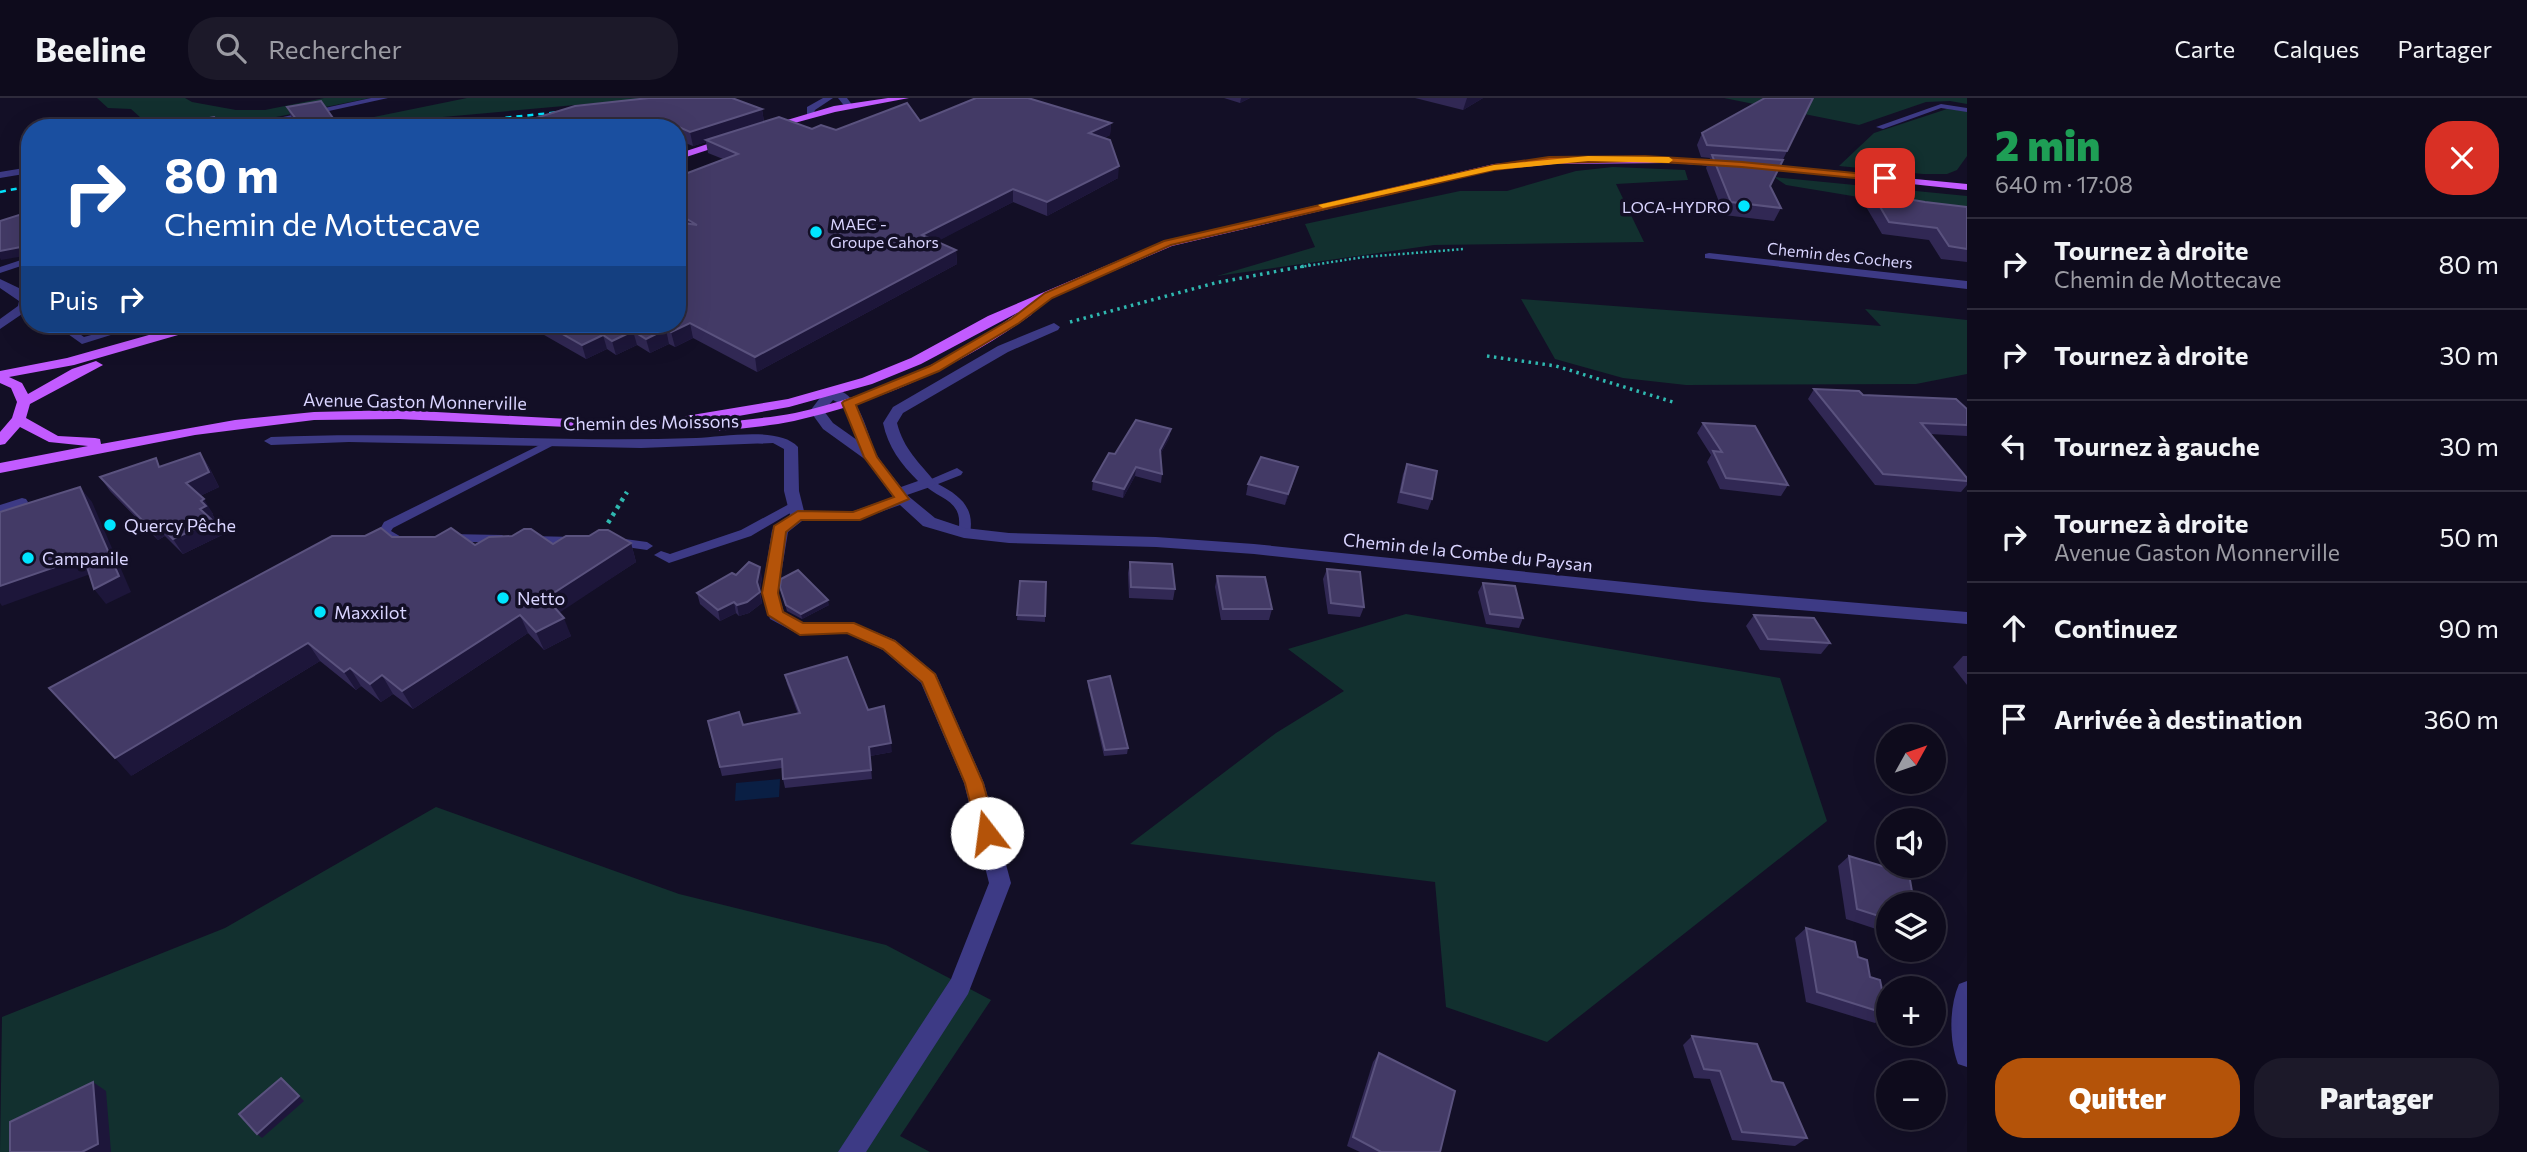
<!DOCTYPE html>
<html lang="fr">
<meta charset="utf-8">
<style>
body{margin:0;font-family:Commissioner,sans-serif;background:#1c1929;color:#f1f3f6;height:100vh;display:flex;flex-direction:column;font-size:26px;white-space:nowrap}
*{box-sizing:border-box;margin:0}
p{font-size:23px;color:#9b9ba3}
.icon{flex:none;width:38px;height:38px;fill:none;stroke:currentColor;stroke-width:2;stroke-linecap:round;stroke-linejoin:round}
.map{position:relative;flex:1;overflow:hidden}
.drawer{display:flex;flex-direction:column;background:#0e0b1c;width:560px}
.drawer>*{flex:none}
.banner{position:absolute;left:21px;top:21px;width:665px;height:214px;border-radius:28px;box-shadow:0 7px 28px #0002,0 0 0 2px #2e2b3b;background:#1a4fa0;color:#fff;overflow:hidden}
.needle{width:46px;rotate:50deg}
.fabs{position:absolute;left:1876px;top:626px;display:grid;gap:14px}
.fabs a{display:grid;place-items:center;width:70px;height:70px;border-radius:50%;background:#0e0b1c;box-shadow:0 7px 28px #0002,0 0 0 2px #2e2b3b;font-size:35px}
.pin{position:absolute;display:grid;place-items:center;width:60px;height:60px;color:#fff;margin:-30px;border-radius:14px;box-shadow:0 4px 10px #0006}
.me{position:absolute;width:77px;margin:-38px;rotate:345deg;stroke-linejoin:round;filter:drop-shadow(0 0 5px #0008)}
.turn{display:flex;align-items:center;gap:24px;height:147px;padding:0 28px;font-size:32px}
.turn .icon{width:91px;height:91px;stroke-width:2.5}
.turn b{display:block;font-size:49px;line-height:60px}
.then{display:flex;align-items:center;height:66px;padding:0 28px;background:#0003;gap:14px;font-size:26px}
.round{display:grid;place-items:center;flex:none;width:74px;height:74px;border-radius:28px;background:#1c1929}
.overview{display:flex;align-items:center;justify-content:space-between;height:119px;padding:0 28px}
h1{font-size:42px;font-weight:800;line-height:52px;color:#1e9e55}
.action{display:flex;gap:14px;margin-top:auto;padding:14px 28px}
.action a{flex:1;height:80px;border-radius:28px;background:#b45309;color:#fff;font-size:28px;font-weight:800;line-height:80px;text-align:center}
.action a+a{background:#1c1929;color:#f1f3f6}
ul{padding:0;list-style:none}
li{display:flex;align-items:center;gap:21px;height:91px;padding:0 28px;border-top:2px solid #2e2b3b}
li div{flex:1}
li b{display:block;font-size:26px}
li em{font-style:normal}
header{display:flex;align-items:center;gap:42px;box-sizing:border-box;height:98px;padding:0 35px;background:#0e0b1c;border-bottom:2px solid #2e2b3b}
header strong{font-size:33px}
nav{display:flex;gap:38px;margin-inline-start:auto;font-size:24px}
.search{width:490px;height:63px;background:#1c1929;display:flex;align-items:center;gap:18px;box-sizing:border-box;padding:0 24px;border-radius:28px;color:#9b9ba3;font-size:26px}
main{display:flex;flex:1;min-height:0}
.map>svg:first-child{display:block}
.green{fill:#12302f}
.water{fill:#0a1f44}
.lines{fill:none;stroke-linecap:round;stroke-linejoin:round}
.path-far2{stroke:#2fb8b0;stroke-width:2.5;stroke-dasharray:2 2.5;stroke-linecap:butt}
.path-far1{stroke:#2fb8b0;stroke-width:3.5;stroke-dasharray:2.5 4.5;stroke-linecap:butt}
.path{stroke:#2fb8b0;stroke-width:4.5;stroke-dasharray:3.5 5;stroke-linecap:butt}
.service{fill:#3d3a85;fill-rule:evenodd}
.minor{fill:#3d3a85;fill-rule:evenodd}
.primary{fill:#c25bff;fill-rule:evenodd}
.rail{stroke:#00e5ff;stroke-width:2.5;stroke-dasharray:6 5;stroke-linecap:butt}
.wall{fill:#312854}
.shaded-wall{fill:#1d163a}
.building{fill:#433a66;stroke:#5a527e;stroke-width:2}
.route{fill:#b45309;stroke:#753606;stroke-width:2}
.slow{fill:#f59e0b}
.poi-dot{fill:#00e5ff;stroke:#130f26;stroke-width:2.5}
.labels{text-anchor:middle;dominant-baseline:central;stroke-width:7;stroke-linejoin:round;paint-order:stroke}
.far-poi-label{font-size:16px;fill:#d9d4ff;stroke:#130f26;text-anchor:end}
.far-street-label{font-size:16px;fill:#d9d4ff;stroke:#130f26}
.street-label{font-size:18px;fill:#d9d4ff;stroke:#130f26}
.poi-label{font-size:18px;fill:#d9d4ff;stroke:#130f26;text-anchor:start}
</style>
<header>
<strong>Beeline</strong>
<div class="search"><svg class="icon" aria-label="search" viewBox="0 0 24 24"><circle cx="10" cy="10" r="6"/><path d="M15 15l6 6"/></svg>Rechercher</div>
<nav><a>Carte</a><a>Calques</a><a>Partager</a></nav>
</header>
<main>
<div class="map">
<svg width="1967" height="1054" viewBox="0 0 1967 1054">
<rect width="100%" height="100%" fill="#130f26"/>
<g class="green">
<path d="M97,0H185L192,4L236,12H265L324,0H370L222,30H152L131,11L108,10Z"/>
<path d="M467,0H654L320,30Z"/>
<path d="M1724,0H1967V6L1950,3L1926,4L1859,27Z"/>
<path d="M1947,11L1967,13V58L1957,72L1947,76H1923L1839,68L1874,35Z"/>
<path d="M1613,69L1685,72L1688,82L1616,86L1644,144L1434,147L1217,178L1315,149L1305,126L1460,93H1507L1576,73Z"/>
<path d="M1774,79L1967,98V117L1786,87Z"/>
<path d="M1521,201L1881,228L1865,211L1967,222V276L1916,286L1686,287L1623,280L1555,261Z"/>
<path d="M1406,516L1780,580L1827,723L1547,944L1446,909L1435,784L1130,746L1276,635L1344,593L1288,551Z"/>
<path d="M436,709L679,796L886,847L991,902L900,1038L930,1054H0L2,919L225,830Z"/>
</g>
<path class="water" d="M780,681L779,699L735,703L736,685Z"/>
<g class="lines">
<path class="path-far2" d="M1300,169L1364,159L1464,151"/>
<g class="path-far1">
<path d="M1070,224L1215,185L1310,167"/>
<path d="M1487,258L1556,268L1673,304"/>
</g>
<path class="path" d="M608,425L627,394"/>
<g class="service">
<path d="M1941,6L1967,10V14L1941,10L1883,31L1876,29Z"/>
<path d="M30,159V165L0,175V169Z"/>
<path d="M54,226H65L84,239L131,226H146L82,246Z"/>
<path d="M550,342L556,345L554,347L393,430L391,433L403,440L402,443H392L378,435L384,424Z"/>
<path d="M957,370L963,374L961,377L938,386C959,397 975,409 970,435L964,439L958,435C965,401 940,403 922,385Z"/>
<path d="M22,400L26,401L28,404L26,407L0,415V407Z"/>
<path d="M793,404L799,408L797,411L751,438L669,465L654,457L661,453L670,456L741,432Z"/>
<path d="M449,436L502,437L508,441L502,445L444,443L443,440Z"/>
<path d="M529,438L576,439L582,443L576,447L524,445L523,442L524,439Z"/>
<path d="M610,439L647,444L653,448L647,452L605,446L604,443L605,440Z"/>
</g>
<g class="minor">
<path d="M371,0H388L252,30H232Z"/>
<path d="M823,0H833L815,12L813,18H807V9Z"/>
<path d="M838,0H847L853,8L846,10Z"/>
<path d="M30,69V75L0,80V74Z"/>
<path d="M1709,155L1967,183V191L1705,160V156Z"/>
<path d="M0,181L21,191L30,200L28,212L0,231V221L18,208L19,203L0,190Z"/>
<path d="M1054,225L1060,229L1058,232L1008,254L903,315L897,325C904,352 919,364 936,385L933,388L907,397L935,420L965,430L1009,435L1156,439L1254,446L1703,492L1967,514V526L1703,504L1254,456L1156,449L1009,445L964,440L923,428L900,407L855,423H802L788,434L778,495L784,514L803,525H854L895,542L936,576L984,685L1011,785L968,896L866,1054H838L951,881L989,785L964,685L921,585L883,552L846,535L800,537L770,521L762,495L772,432L790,417L784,393V351L773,345L641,350L349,344L271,347L264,343L271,339C413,333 554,345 696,340C723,339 779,328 798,349L799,393L804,413H854L893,399L866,362L823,331L810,313L826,292C860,286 866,336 877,357C883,368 893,378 901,389L918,383C901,366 888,349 883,325L893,309L998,248ZM833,302L843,307L857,342L833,325L824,313Z"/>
<path d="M1967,883V969L1958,966C1949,942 1949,909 1959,886Z"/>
</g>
<g class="primary">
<path d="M888,0H909L835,14L765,33L760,30L834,8Z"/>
<path d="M729,39L734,42L732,44L677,62V56Z"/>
<path d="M1612,58L1730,63L1967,86V92L1790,73L1671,65L1553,66L1494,72L1172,148L1027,210L1033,214L1031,217C960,268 881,304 794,323C770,328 745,330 720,333L713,329L720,325C745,321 770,320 795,315C876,297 952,262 1019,214L921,266L872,286L789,309L653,333L399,321L314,322L195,337L0,375V365L88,348L49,344L20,329L5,346L0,347V334L12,320L17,304L11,290L0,285V273L67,260L188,226L194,230L192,233L74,267L9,279L22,285L28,296L72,271L96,263L103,267L30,306L26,320L58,338L95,340L100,341L101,346L235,322L314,314L399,312L644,325L788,301L862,280L911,260L988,218L1164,143L1494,66Z"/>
</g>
<g class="rail">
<path d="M407,30L570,13"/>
<path d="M0,94L30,88"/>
</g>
</g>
<g class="wall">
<path d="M1224,0H1250L1240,5Z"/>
<path d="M1415,0H1483L1463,12Z"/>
<path d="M1813,0L1770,88L1781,110L1774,123L1724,117L1706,70L1710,60L1701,59L1697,47L1702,35Z"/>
<path d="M287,9L340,30H298L294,25Z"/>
<path d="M762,11L764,24L812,31L836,32L920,23L1111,25L1110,37L1104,40L1118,80L1047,118L1013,104L937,143L956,152L957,166L757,274L693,240L675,249L669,246L650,255L637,247L616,257L607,251L586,261L525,226H677V79L723,61L708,55L706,44L693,48L677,42V30H503Z"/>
<path d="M1872,95L1925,104L1967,109V164L1941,161L1929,142L1882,136L1865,107Z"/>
<path d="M1814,291L1967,311V338L1930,336L1967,380V387L1961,394L1875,387L1808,301Z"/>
<path d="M1703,325L1788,387L1781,398L1720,391L1707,364L1711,357L1697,335Z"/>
<path d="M1171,331L1169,340L1160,357L1162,376L1161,385L1135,378L1123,400L1092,392L1093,383L1115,356Z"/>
<path d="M200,355L209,369L219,389L200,398L213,416H212L216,422L213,423L222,437L183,456L165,438L158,442L110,393L100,379L161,368Z"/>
<path d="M1407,366L1432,401L1428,412L1397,405L1403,376Z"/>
<path d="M1298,369L1295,379L1285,407L1246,397L1248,386Z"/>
<path d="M392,439L475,447L631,445L636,464L559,514L571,538L544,552L528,535L413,611L393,596L381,604L361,588L356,592L320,563L131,678Z"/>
<path d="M1130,464L1175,491L1173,502L1129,500L1128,475Z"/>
<path d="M1327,471L1364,509L1360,519L1328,516L1323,481Z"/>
<path d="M736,477L762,479L760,493L762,505L749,515L739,518L736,515L720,523L700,506L697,495Z"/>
<path d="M1217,478L1272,511L1269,522H1221L1215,489Z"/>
<path d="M1020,483L1046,484L1045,524L1017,522Z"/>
<path d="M1483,485L1523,520L1519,530L1486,526L1478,494Z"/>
<path d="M780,489L829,507L802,521L787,513Z"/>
<path d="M1754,517L1830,545L1821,556L1760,552L1746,528Z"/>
<path d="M1963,558H1967V587L1953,569Z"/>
<path d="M785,577L868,612L892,654L870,658L872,681L785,690L783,681L782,670L722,678L708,623L743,627L798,616L787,586Z"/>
<path d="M1088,583L1128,650L1127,656L1104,658L1088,588Z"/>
<path d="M1849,758L1888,807V835L1846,821L1838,768Z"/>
<path d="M1806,830L1858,859L1870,879L1887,916L1875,925L1806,904L1795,840Z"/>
<path d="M1692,938L1772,983L1807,1040L1795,1048L1732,1042L1710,981L1694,980L1683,947Z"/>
<path d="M1379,955L1440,1054H1360L1347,1048L1373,964Z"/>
</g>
<g class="shaded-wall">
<path d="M1241,0H1250L1240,5Z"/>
<path d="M1467,0H1483L1463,12Z"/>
<path d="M762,11L764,25L706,42V44L693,48L690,34Z"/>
<path d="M663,22L664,30H639Z"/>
<path d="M1111,25L1110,37L1088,48L1089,35Z"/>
<path d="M1119,68L1118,80L1047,118V104Z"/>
<path d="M1013,91V104L923,151L922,137Z"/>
<path d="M26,148L30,157L1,162L0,160V153Z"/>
<path d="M956,152L957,166L757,274L755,259Z"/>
<path d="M690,225L693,240L675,249L671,234Z"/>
<path d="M666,231L669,246L650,255L646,241Z"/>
<path d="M633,233L637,247L616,257L612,243Z"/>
<path d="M603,237L607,251L586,261L582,247Z"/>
<path d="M1171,331L1169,340L1158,361L1160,352Z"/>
<path d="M200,355L209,369L219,389L196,400L186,385Z"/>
<path d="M1136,369L1135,378L1123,400L1124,391Z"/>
<path d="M1298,369L1295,379L1285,407L1288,396Z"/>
<path d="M80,389L92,404L131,494L106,506L94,491Z"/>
<path d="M204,401L213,416H212L216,422L213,423L222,437L183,456L173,441L200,411L201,403Z"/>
<path d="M155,423L165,438L158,442L147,427Z"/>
<path d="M631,445L636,464L553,519L546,500Z"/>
<path d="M84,459L96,474L2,508L0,505V488Z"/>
<path d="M760,469L762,479L759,494L762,505L749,515L739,518L737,507L757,484Z"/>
<path d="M828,502L829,507L802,521L801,516Z"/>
<path d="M734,504L736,515L720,523L718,512Z"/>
<path d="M520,517L528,535L413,611L402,593Z"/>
<path d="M564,520L571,538L544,552L536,534Z"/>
<path d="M308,545L320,563L131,678L115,660Z"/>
<path d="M350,570L361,588L356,592L344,574Z"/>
<path d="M382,577L393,596L381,604L370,586Z"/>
<path d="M891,645L892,654L870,658L872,681L869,649Z"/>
<path d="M281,980L304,1003L262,1040L257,1036Z"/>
<path d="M93,984L106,993L111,1054H82Z"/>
</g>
<g class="building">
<path d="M649,0H732L762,11L690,34L663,22L639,30H503L575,8Z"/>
<path d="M976,0H1028L1111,25L1089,35L1110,42L1119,68L1047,104L1013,91L922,137L956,152L755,259L690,225L671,234L666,231L646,241L633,233L612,243L603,237L582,247L545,226H677V124L697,127L677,115V79L738,56L706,42L779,19L812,31L821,27L836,32L907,5L920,23Z"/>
<path d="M1765,0H1813L1787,53L1707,47L1702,35Z"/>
<path d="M321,3L340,30H303L287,9Z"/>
<path d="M214,19L223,30H192L189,24Z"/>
<path d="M441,22L457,30H402L421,24Z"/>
<path d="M1712,57L1783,62L1770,88L1781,110L1731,104Z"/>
<path d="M1872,95L1925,104L1967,109V151L1949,148L1937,130L1889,124Z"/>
<path d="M22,116L30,122V161L26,158V148L0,153V123Z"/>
<path d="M1814,291L1859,293L1863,297L1956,301L1967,311V327L1921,325L1967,380V383L1883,376Z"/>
<path d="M1136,322L1171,331L1160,352L1162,376L1136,369L1124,391L1093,383L1109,355L1115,356Z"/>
<path d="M1703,325L1755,328L1788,387L1726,380L1713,353L1722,354Z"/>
<path d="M200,355L209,374L186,385L204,401L201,403L206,408L200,411L213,423L173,441L155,423L147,427L100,379L156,360L159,369Z"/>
<path d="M1261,359L1298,369L1288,396L1248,386Z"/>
<path d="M1407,366L1437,373L1432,401L1401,394Z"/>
<path d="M80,389L119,478L94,491L84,459L0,488V414Z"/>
<path d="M381,430L392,439H435L451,430L475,447L489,439L512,438L524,431H531L553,446L566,438H589L599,432H608L631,445L546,500L564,520L536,534L520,517L402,593L382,577L370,586L350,570L344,574L308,545L115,660L49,590L332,438H365Z"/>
<path d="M749,464L760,469L757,484L760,494L747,504L737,507L734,504L718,512L697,495L732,475L736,477Z"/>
<path d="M1130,464L1172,466L1175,491L1131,489Z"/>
<path d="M1327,471L1360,474L1364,509L1331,505Z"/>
<path d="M798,472L828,502L801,516L786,507L780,489L781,481Z"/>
<path d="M1217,478L1265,479L1272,511H1223Z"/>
<path d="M1020,483L1046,484L1045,518L1017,517Z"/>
<path d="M1483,485L1515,488L1523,520L1490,516Z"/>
<path d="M1754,517L1814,520L1830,545L1768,541Z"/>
<path d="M847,559L868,612L884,608L891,645L869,649L871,672L783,681L782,661L720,669L708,623L739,614L743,627L800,615L785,577Z"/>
<path d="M1110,578L1128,650L1105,652L1088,583Z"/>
<path d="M1849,758L1909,776L1914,805L1919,807H1888V821L1857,811Z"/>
<path d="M1806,830L1855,844L1858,859L1867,862L1870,879L1880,882L1887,916L1817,894Z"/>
<path d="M1692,938L1757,946L1772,983L1783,985L1807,1040L1742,1034L1720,973L1704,971Z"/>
<path d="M1379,955L1455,993L1440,1054H1381L1353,1039Z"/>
<path d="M281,980L299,998L257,1036L239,1016Z"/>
<path d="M93,984L98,1046L82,1054H10V1024Z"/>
</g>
<path class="route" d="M1645,58L1742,64L1885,78L1889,80L1885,83L1742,69L1645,63L1549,65L1494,72L1171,147L1052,200L1019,225L939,273L856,307L877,359L909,401L860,422H801L786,434L778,495L783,514L803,525H854L895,543L935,576L983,685L997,735L994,741L987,743L981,741L978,735L965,685L922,584L883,551L847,535L800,537L768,517L762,495L774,428L798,413L853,414L894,399L864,359L842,305L844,303L930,268L1011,221L1045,195L1164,143L1494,67L1549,59Z"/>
<path class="slow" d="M1588,58L1669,59L1673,62L1669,65L1588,63L1494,72L1323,110L1318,107L1494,67Z"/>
<g class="poi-dot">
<circle cx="1744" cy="108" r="7"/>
<circle cx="816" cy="134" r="7"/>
<circle cx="110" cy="427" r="7"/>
<circle cx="28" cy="460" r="7"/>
<circle cx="503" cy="500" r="7"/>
<circle cx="320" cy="514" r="7"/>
</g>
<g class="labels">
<g class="far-poi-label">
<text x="1730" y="108">LOCA-HYDRO</text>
<text x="830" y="125" text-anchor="start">MAEC -<tspan x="830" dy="18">Groupe Cahors</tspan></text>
</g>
<g class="far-street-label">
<text transform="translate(1840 157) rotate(6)">Chemin des Cochers</text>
</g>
<g class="street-label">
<text transform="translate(415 303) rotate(1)">Avenue Gaston Monnerville</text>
<text transform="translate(651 324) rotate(-1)">Chemin des Moissons</text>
<text transform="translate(1468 454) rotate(6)">Chemin de la Combe du Paysan</text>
</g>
<g class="poi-label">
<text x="124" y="427">Quercy Pêche</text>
<text x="42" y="460">Campanile</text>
<text x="517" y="500">Netto</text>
<text x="334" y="514">Maxxilot</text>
</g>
</g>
</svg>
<div class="fabs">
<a><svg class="needle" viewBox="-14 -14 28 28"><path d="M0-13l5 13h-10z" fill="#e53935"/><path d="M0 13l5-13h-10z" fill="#9b9ba3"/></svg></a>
<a><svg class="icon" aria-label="sound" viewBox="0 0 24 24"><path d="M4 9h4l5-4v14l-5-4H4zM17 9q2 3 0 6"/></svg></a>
<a><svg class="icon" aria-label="layers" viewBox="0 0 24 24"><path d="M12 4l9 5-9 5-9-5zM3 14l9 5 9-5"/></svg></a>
<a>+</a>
<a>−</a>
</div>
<div class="pin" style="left:1885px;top:80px;background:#d93025"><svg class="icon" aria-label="arrive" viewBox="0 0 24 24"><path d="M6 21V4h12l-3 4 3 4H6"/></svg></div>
<svg class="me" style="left:987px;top:735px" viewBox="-20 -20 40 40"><circle r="19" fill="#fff"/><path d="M0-13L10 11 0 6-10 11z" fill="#b45309"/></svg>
<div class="banner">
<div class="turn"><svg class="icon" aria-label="right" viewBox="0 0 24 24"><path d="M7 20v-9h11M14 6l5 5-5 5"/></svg><div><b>80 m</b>Chemin de Mottecave</div></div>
<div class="then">Puis<svg class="icon" aria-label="right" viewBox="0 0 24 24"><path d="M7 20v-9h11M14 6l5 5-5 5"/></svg></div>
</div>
</div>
<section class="drawer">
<div class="overview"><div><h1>2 min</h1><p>640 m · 17:08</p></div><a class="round" style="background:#d93025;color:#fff"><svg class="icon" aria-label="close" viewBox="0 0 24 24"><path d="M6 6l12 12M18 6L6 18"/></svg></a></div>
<ul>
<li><svg class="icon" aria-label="right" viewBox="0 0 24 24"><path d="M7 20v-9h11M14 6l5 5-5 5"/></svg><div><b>Tournez à droite</b><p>Chemin de Mottecave</p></div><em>80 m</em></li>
<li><svg class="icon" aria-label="right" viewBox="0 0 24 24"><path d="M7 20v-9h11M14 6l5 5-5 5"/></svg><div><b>Tournez à droite</b></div><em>30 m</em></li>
<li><svg class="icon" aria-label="left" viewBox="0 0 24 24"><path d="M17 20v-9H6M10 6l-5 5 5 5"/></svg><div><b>Tournez à gauche</b></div><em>30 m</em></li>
<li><svg class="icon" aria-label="right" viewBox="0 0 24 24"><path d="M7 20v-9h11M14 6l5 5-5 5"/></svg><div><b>Tournez à droite</b><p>Avenue Gaston Monnerville</p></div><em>50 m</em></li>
<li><svg class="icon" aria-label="ahead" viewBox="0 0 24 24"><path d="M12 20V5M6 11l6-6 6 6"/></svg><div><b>Continuez</b></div><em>90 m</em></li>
<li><svg class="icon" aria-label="arrive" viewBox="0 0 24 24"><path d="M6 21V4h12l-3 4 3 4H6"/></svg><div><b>Arrivée à destination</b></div><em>360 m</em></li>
</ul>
<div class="action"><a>Quitter</a><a>Partager</a></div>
</section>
</main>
